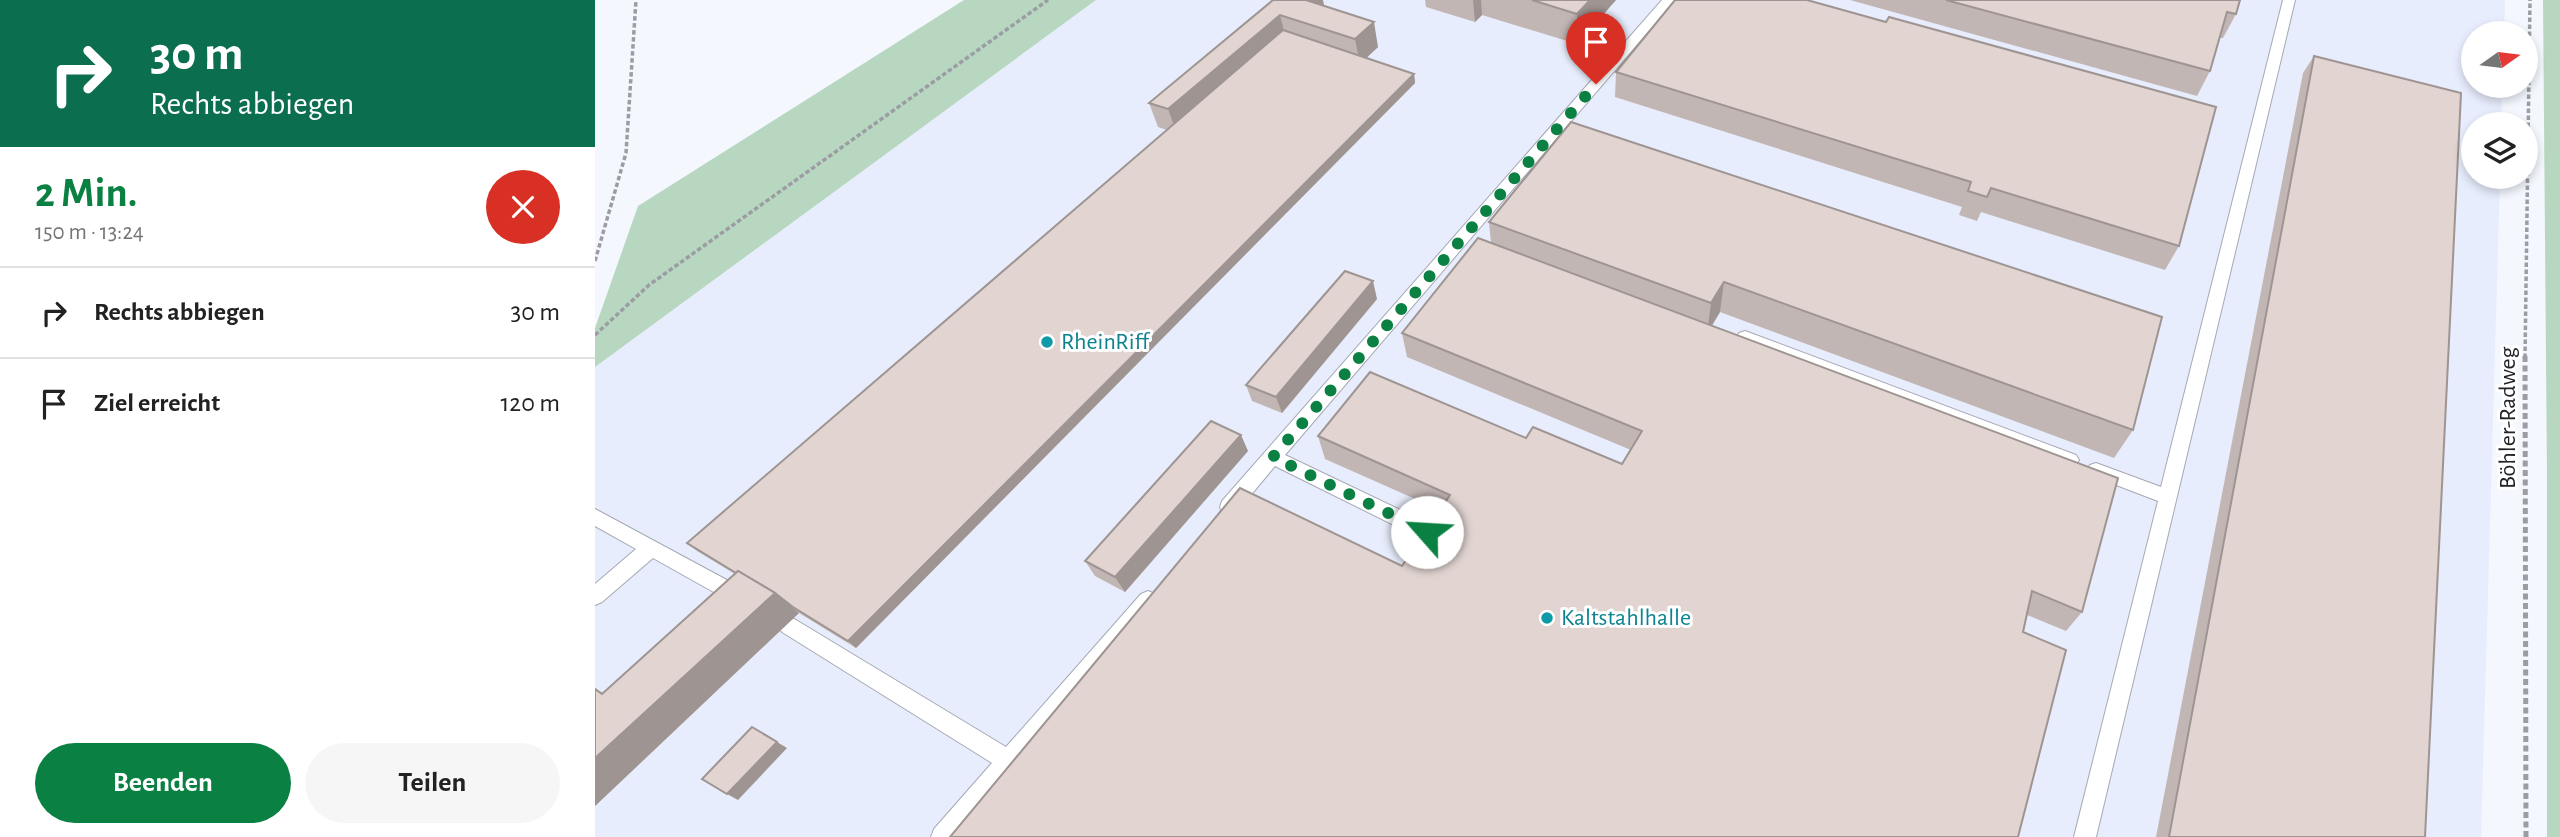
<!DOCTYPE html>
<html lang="de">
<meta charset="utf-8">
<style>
body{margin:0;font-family:"Alegreya Sans",sans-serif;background:#f6f6f6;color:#222;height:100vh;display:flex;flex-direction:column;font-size:26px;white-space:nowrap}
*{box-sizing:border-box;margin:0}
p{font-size:23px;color:#767676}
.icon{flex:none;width:38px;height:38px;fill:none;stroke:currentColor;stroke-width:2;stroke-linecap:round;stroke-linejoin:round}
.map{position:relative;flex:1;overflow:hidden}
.sheet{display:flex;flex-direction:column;background:#fff;width:595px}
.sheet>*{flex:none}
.top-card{background:#0b6e4f;color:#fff;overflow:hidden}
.needle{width:46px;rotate:76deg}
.fabs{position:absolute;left:1866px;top:21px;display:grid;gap:14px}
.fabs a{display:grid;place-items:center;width:77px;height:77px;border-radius:50%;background:#fff;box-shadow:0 4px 10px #0003;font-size:35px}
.pin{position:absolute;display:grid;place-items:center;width:60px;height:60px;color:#fff;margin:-72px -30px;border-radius:50% 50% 50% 0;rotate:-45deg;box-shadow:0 0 7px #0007}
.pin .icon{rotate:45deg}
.me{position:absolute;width:77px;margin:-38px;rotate:296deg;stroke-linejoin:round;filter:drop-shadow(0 0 5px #0008)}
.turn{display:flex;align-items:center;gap:24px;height:147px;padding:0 35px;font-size:32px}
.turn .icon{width:91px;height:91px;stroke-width:2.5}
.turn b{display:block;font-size:49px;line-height:60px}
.round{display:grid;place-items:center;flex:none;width:74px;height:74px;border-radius:37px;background:#f6f6f6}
.head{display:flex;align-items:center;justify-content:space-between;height:119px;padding:0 35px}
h1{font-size:42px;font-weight:600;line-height:52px;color:#0b8043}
.primary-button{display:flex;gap:14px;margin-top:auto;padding:14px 35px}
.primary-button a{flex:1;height:80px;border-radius:42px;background:#0b8043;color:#fff;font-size:28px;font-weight:600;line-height:80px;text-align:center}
.primary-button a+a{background:#f6f6f6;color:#222}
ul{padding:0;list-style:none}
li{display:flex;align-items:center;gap:21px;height:91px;padding:0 35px;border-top:2px solid #e0e0e0}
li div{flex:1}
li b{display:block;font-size:26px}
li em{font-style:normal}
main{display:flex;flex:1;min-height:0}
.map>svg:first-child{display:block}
.built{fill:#e7edfc}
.green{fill:#b8d7c0}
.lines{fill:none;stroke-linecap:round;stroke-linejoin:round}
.service-casing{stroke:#a5a9b4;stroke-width:2}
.path-far1{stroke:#9b9da3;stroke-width:3.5;stroke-dasharray:4.5 2.5;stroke-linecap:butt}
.path{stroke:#9b9da3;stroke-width:5;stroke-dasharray:6 3.5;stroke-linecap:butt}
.service{fill:#fff;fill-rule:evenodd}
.wall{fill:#c2b6b4}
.shaded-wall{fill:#9e9492}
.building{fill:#e1d4d1;stroke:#9e9492;stroke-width:2}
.route{stroke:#0b8043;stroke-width:12;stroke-dasharray:0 21.6}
.culture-dot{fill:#0f9aa8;stroke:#fff;stroke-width:2.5}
.labels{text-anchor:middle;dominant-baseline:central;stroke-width:6;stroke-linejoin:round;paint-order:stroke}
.culture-label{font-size:24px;fill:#0d838f;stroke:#fff;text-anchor:start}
.street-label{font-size:24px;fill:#232428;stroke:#fff}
</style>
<main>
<section class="sheet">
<div class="top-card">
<div class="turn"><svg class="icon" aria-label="right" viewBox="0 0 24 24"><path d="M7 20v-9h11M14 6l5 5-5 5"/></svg><div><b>30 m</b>Rechts abbiegen</div></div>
</div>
<div class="head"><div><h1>2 Min.</h1><p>150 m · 13:24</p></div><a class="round" style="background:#d93025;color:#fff"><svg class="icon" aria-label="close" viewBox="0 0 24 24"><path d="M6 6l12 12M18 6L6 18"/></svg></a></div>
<ul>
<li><svg class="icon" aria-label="right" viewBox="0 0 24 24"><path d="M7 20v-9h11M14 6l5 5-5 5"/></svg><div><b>Rechts abbiegen</b></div><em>30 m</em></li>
<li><svg class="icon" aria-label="arrive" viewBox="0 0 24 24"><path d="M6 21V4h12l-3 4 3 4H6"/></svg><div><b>Ziel erreicht</b></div><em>120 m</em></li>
</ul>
<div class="primary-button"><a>Beenden</a><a>Teilen</a></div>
</section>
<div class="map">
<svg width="1965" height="837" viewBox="0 0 1965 837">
<rect width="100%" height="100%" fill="#f4f7fe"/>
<path class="built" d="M501,0H1910L1909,33H1878V86H1907L1906,124H1878V177H1905L1886,837H0V367Z"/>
<g class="green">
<path d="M369,0H501L0,367V328L43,206Z"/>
<path d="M1948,0H1965V837H1952V477Z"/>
</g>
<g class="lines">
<g class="service-casing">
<g id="service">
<path d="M1067,0H1080L690,455L839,526L841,532L839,538L832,540L825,538L680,466L641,513L634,515L627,513L625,507L627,501Z"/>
<path d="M1688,0H1700L1501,837H1479L1563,501L1495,475L1492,470L1495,465L1501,463L1566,487Z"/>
<path d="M1150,331L1481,455L1484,460L1481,465L1475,467L1469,465L1144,341L1142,337L1144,333Z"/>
<path d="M0,509L154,592L157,598L154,604L147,607L140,604L58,558L7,602L0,605V584L41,549L0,526Z"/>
<path d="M553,591L560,594L563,600L560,606L362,837H336L339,829L397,763L187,632L184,626L187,620L194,617L201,620L411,747L546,594Z"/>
</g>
</g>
<g class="path-far1">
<path d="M0,261L31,153L41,0"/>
<path d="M0,335L54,285L453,0"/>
<path d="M1930,358L1935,0"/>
</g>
<path class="path" d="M1930,356L1931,837"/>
<use href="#service" class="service"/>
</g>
<g class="wall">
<path d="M678,0L729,6L783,47L771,58L819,74L820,83L261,648L204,613L0,806V688L8,693L140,574L102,551L92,543L572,130L563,127L554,103Z"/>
<path d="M830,0H1021L982,44L887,15L880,22L831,7Z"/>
<path d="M1255,0H1645L1641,14L1628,38H1625L1615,71L1602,96Z"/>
<path d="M1719,56L1830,837H1561L1708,73Z"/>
<path d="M1021,72L1584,246L1570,270L1386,212L1382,221L1364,215L1367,207L1020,97Z"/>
<path d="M976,122L1538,430L1519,458L1125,312L1117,326L1487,612L1471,631L1432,615L807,566L845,510L730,459L723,436L931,438L1027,464L1036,450L812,357L807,333L896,243L894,222Z"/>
<path d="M782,299L687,413L657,401L651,385Z"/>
<path d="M653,451L530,592L500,576L490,561Z"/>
</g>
<g class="shaded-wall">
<path d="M709,0H728L730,10Z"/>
<path d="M878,0H886L887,15L880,22Z"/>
<path d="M995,0H1021L982,44V14Z"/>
<path d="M685,15L691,39L582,134L573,109Z"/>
<path d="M779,22L783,47L765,64L760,39Z"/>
<path d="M819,74L820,83L261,648L253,641Z"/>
<path d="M778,281L782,299L687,413L681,397Z"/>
<path d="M1129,282L1125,312L1112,333L1116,303Z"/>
<path d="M646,435L653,451L530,592L520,577Z"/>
<path d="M180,593L204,613L0,806V758Z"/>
<path d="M182,742L192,748L143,800L132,794Z"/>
</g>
<g class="building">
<path d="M678,0H711L779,22L760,39L685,15L573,109L554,103Z"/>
<path d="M937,0H995L982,14Z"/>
<path d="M1080,0H1212L1291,22L1294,17L1621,107L1584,246L1396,188L1392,197L1373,191L1376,182L1021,72Z"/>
<path d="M1351,0H1645L1641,14L1632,12L1615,71Z"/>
<path d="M688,30L819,74L253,641L198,607L180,593L143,571L141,573L92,543Z"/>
<path d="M1719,56L1866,93L1830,837H1574Z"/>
<path d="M976,122L1567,317L1538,430L1129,282L1116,303L894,222Z"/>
<path d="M883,238L1523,478L1487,612L1437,591L1428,632L1471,650L1423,837H355L645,488L807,566L855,495L723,436L775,372L931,438L938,427L1027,464L1047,431L807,333Z"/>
<path d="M750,271L778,281L681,397L651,385Z"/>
<path d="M616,421L646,435L520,577L490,561Z"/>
<path d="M143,571L180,593L0,758V689L7,694Z"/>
<path d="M157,727L182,742L132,794L107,779Z"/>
</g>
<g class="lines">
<path class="route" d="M832,532L678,457L1001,84"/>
</g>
<g class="culture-dot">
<circle cx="452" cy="342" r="7"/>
<circle cx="952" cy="618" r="7"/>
</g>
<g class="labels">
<g class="culture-label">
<text x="466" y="342">RheinRiff</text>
<text x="966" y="618">Kaltstahlhalle</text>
</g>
<g class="street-label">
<text transform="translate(1913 418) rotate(-90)">Böhler-Radweg</text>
</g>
</g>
</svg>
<div class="fabs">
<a><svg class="needle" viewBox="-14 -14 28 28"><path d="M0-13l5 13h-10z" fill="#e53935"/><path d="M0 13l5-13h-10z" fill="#767676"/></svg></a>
<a><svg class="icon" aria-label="layers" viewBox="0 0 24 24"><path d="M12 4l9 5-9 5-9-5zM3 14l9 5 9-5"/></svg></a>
</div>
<div class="pin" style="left:1001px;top:84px;background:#d93025"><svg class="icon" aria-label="arrive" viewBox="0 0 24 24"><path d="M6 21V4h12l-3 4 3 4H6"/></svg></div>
<svg class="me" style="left:832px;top:532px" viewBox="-20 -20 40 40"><circle r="19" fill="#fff"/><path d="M0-13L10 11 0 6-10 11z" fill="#0b8043"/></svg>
</div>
</main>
